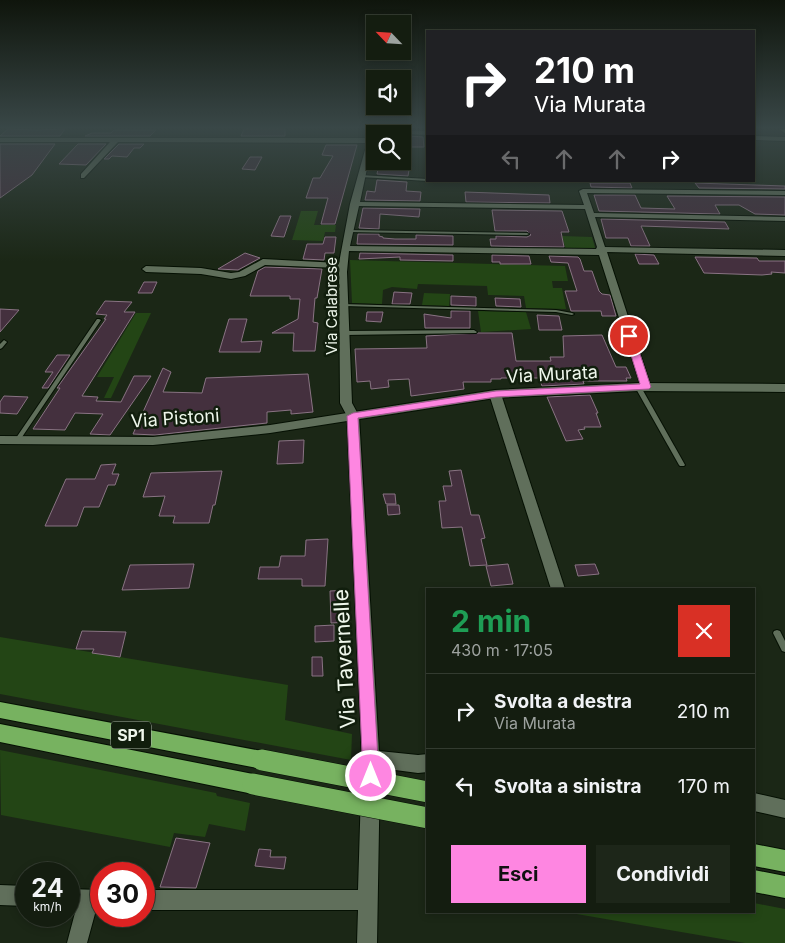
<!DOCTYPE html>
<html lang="it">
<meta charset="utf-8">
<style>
body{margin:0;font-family:Inter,sans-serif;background:#1d2619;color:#f1f3f6;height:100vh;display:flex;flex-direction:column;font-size:19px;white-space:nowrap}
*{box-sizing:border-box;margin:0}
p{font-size:16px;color:#9da29f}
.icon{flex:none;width:28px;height:28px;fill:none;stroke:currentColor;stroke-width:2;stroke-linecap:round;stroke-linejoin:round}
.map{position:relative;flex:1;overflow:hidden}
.panel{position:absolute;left:426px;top:588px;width:329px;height:325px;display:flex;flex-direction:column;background:#141d10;border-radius:0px;box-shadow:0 2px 8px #0003,0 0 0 1px #333b30}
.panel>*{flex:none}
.guide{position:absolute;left:426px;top:30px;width:329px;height:152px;border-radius:0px;box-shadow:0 2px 8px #0003,0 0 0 1px #333b30;background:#202124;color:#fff;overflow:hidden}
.needle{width:32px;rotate:295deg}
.tools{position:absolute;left:366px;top:15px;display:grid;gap:10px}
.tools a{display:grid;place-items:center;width:45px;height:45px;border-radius:0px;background:#141d10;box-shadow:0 2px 8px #0003,0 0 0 1px #333b30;font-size:25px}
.speed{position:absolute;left:15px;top:862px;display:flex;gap:10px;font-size:25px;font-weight:700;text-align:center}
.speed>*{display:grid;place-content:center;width:65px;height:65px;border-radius:50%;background:#141d10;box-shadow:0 2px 8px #0003,0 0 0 1px #333b30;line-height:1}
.speed small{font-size:12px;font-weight:400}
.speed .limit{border:8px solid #d22;background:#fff;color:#111}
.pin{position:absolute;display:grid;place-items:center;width:42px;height:42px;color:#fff;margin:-21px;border:2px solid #fff;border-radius:50%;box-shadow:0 1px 5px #0007}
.me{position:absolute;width:55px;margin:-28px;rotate:0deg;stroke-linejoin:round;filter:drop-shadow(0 0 4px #0008)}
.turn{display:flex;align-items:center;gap:18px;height:105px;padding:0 25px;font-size:22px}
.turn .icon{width:65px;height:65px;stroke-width:2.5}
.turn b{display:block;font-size:35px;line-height:42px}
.lanes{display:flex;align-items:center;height:48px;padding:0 25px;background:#0003;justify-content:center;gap:25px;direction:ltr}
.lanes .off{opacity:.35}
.round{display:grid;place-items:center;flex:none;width:52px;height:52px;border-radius:0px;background:#1d2619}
.head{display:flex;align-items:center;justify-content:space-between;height:85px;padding:0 25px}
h1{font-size:30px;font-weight:700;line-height:38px;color:#1e9e55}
.action{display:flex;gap:10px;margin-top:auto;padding:10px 25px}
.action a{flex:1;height:58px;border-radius:0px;background:#fe86e1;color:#111;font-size:20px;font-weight:700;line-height:58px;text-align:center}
.action a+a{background:#1d2619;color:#f1f3f6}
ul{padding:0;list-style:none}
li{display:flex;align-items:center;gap:15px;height:75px;padding:0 25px;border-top:1px solid #333b30}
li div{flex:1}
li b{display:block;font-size:19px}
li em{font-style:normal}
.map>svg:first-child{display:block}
.green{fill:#234515}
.building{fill:#44303e;stroke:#897383}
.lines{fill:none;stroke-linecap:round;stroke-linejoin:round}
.service-casing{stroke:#051003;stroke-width:2}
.minor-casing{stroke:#051003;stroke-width:2}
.tertiary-casing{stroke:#051003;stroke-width:2}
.trunk-casing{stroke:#051003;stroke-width:2}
.service{fill:#606f5b;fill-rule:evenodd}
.minor{fill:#606f5b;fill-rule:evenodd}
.tertiary{fill:#606f5b;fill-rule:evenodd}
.trunk{fill:#77b260;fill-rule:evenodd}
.trunk-bridge-casing{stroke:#051003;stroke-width:22;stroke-linecap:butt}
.trunk-bridge{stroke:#77b260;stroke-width:21}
.route{fill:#fe86e1;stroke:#a55792}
.labels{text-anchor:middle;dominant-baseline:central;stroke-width:5;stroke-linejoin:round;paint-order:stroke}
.far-street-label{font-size:15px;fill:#eff7ec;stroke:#111e0d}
.shield{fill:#111e0d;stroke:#acb6a9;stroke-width:1}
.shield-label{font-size:16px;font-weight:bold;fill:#eff7ec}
.street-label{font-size:18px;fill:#eff7ec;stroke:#111e0d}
.near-street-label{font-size:21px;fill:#eff7ec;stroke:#111e0d}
</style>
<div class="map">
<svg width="785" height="943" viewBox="0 0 785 943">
<rect width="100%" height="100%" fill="#1b2716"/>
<g class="green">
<path d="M301,211H318L314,225H336L335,232H325L323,241L292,240Z"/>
<path d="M562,236L592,237L596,251L566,250Z"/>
<path d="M350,260L565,266L568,281H552L553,288H562L566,309L526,308L524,296L488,295L487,286L418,284L417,289L392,287L383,290L382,304L352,303Z"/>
<path d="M424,293L450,294L449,306L422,305Z"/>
<path d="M478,311L526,312L531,329L481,332Z"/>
<path d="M136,313H151L111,398H104L114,377H97Z"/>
<path d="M0,637L288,685L285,720L352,734L351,760L0,694Z"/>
<path d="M0,750L216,793L217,796L250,803L245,831L209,824L205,837L174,833L170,847L1,815Z"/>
<path d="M754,903L785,909V943H745L559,911H754Z"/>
</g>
<g class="building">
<path d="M8,129L36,130L65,129L60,136H0Z"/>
<path d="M244,129H285V136H241Z"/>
<path d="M114,130H156L150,136H85L92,133H111Z"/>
<path d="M408,136L423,137L424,147H408Z"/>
<path d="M0,144H55L32,175L0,198Z"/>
<path d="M78,144H106L86,165L59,164Z"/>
<path d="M119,144H144L140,148H134L127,157L112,156L109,159H104Z"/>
<path d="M326,145H357L335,224H321L328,198H306L313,178H320L333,156L322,155Z"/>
<path d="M250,157H262L255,170L242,169Z"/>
<path d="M378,169L409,170L408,176L377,174Z"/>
<path d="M377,180L407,182L406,191L421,192L420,201L365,200L367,191L375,192Z"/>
<path d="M590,183H630L632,188L591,187Z"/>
<path d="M695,183L785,186V189L699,188Z"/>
<path d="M465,192L549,195L550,203L466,202Z"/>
<path d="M594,195H635L641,208L675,209L667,196L785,197V215L755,214L739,205H715L720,214L599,211Z"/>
<path d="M363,208L420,209L419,217L380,214L379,229L359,228Z"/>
<path d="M492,210L562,211L569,232H561L564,247L491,246L490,239H496V236L527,237L531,235L527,231H495Z"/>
<path d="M280,216H291L284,237L271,236Z"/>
<path d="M601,219L725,222L729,229L641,226L650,246H631L628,238H606Z"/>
<path d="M358,234H379V236L383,237V238L395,239H416V235L453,236V245L357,244Z"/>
<path d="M325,237H336L334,253H325L324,260L303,259L307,244H323Z"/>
<path d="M245,253L260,258L238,270L218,269Z"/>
<path d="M360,253L453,255V261L400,260V257L359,259Z"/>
<path d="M635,254L654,255L659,264H639Z"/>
<path d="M492,255L529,256L531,264H500V262H492Z"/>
<path d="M549,256L578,257L580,259L584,271H592L599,291L602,294L610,295L616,316H602L601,311H571L565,291H577L568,263L551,262Z"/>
<path d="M695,257L757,258L759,261H785V273L771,272L772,274L762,275L704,273Z"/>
<path d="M265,267L322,269L317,298H315L313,322L318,323L315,351H293L294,333H272L298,319L300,299H290V296H250L258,271Z"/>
<path d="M144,282H157L152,293H138Z"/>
<path d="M394,292L412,293L410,304H392Z"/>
<path d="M451,296L476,297V306L451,305Z"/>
<path d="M495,298L520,299L521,307L496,306Z"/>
<path d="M105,301L132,302L124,312H135L82,396L98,397L96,401L121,402L134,376H151L110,435L90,434L103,414L75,413L65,430L33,429L60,388H57L106,319H104L107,315L96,314Z"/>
<path d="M0,309L19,310L0,332Z"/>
<path d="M451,311H470V328H425L424,314L451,318Z"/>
<path d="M367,312H383L381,322L366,321Z"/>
<path d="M537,315L559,316L562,330H539Z"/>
<path d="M229,319H247L241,342L262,341L260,352H219Z"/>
<path d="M478,333H512L516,361H551L550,357H564L563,336L602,335L616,367H626L631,378H626L627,381H583L584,384L542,386L539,378H501V379H491V382H463L464,389L411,396L409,379L388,380L389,387L371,389L370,381L357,382L355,349L427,348L426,336Z"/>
<path d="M57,355H70L48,388H42L53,372H45Z"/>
<path d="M163,368L171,372L163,392L202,393L206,378L308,374L313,412L291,414V410L267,412V423L155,435L133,434Z"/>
<path d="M590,395L598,413H596L601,427H584L585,429L578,430L583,439L566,441L547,397Z"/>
<path d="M4,396L28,397L17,414L0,413V402Z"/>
<path d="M304,440L303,463L277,464L279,441Z"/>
<path d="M116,464L112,474H119L115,485H108L99,507H84L77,526H45L66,479H95L101,465Z"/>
<path d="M461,470L471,515H479L485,538L481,539L487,565L470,566L462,527L442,528L439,501H446L443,486H452L449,471Z"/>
<path d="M222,471L215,505H213L209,523H173L175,516H159L165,496L143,497L151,473Z"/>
<path d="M383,494H395L396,504H386Z"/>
<path d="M387,505H399L400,514L388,515Z"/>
<path d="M328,539L325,586H302V579H258L260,567H279L281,556H305L306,540Z"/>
<path d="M194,564L189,588L122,590L130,565Z"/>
<path d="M508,564L513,584L491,586L486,566Z"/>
<path d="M595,564L599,574L578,576L575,565Z"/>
<path d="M348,590L350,622L331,623L330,591Z"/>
<path d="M334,625V641L315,642V626Z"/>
<path d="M82,631L126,632L120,657L92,653L94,649H76Z"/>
<path d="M312,657H322L323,676H312Z"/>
<path d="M176,838L210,843L196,888L160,887Z"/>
<path d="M259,849L271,850L270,857H286L284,869L255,866Z"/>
</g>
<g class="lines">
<g class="service-casing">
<g id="service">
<path d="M406,155L409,156L408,162L406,163L376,161H404Z"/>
<path d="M360,175L428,179V181L361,177H360Z"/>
<path d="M347,230L527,233L529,234L527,235L348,232L346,231Z"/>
<path d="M342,304L556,310L572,313L574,314L572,315L556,312L344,306L342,305Z"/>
<path d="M97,319H99L101,320L20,440H16L15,439L16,438Z"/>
<path d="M474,330L477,332L476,333L345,335L342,333L345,331Z"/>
<path d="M4,340L7,342L2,348L0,349V344Z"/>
<path d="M638,385L641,387L685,465L684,466H680L679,465L635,387Z"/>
<path d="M777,630L780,631L785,641V652L782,651L773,633L774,631Z"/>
</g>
</g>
<g class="minor-casing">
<g id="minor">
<path d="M385,130L428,131V135L383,133L382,132Z"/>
<path d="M754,136L785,137V141L754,140Z"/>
<path d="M0,138H375V145L371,150L360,202L584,205L579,191L583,189L785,191V195L587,193L594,213L785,217V221L595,217L605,247L785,250V256L607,252L651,387L646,390L641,387L599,255L349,251L347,272L352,403L359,416L379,751L418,755L428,754V772L418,773L380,768L377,943H357L358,910H144V890H358L362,759L347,416L340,403L339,268L265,265L245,276L231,279L201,274L146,272L142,269L146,266L201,268L231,273L239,272L263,259L339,263L350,204L365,150L370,143L118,142L84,178H81V174L110,142H0ZM359,206L585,209L597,247L596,249L350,246Z"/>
<path d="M495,391L501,394L565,589H551L489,394Z"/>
<path d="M754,793L785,800V818L754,811Z"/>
<path d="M0,885L26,886V906L0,905Z"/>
<path d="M69,889L101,890V910H96L87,943H67L76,909H69Z"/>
</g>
</g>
<g class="tertiary-casing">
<path id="tertiary" d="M638,383L785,384V392L638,391L495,398L270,433L153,445L0,444V436L153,437L270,425L495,390Z"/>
</g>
<g class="trunk-casing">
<g id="trunk">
<path d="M779,129H785V133Z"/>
<path d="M0,702L262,751L269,753L272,760L269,767L262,769L0,718Z"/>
<path d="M0,724L253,774L260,777L263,784L260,791L253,794L0,742Z"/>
<path d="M754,844L785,850V872L754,866Z"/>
<path d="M754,870L785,876V898L754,892Z"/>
</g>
</g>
<use href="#service" class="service"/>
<use href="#minor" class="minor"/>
<use href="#tertiary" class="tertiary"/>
<use href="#trunk" class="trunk"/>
<g class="trunk-bridge-casing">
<g id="trunk-bridge">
<path d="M262,760L428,792"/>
<path d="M253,784L428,818"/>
</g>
</g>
<use href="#trunk-bridge" class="trunk-bridge"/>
</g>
<linearGradient id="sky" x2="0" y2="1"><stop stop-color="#0f150c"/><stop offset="0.49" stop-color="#394747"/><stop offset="1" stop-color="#394747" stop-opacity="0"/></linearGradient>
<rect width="785" height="261" fill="url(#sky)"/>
<path class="route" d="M629,334L634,336L651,387L649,389L496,397L358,418L379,776L377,782L371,785L365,782L363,776L347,416L353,413L496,391L640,384L625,336Z"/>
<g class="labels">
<g class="far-street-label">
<text transform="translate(331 306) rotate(-90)">Via Calabrese</text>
</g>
<rect class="shield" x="111" y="721.5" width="40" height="27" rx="4"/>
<g class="shield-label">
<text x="131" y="735">SP1</text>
</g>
<g class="street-label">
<text transform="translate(552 374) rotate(-3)">Via Murata</text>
<text transform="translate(175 418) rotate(-4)">Via Pistoni</text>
</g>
<g class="near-street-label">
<text transform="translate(344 659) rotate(-93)">Via Tavernelle</text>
</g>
</g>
</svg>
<div class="tools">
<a><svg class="needle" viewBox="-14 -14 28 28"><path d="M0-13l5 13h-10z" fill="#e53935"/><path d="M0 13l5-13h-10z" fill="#9da29f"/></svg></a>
<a><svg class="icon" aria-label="sound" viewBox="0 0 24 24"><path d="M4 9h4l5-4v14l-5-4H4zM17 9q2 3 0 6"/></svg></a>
<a><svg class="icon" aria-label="search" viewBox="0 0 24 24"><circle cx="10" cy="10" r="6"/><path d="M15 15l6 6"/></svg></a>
</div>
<div class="speed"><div>24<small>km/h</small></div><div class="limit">30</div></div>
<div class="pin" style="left:629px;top:336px;background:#d93025"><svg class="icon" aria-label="arrive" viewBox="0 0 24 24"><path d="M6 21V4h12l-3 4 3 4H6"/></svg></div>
<svg class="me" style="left:371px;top:776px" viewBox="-20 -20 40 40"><circle r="17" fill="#fe86e1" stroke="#fff" stroke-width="3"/><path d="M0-11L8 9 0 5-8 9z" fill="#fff"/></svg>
<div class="guide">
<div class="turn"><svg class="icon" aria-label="right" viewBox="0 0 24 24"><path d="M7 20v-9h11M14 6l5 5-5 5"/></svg><div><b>210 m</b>Via Murata</div></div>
<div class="lanes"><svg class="icon off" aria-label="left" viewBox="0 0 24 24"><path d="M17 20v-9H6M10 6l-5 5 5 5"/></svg><svg class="icon off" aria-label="ahead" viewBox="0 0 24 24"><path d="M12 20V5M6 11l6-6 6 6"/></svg><svg class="icon off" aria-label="ahead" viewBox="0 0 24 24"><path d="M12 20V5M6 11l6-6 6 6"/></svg><svg class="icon" aria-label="right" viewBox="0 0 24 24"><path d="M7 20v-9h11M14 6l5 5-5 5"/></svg></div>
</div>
<section class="panel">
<div class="head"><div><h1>2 min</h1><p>430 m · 17:05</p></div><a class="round" style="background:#d93025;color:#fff"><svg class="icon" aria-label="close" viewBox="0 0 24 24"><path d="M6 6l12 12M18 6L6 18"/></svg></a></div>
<ul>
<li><svg class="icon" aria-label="right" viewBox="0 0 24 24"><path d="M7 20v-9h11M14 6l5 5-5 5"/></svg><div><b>Svolta a destra</b><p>Via Murata</p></div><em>210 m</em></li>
<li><svg class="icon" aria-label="left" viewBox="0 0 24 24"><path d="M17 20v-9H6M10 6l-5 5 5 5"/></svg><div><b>Svolta a sinistra</b></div><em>170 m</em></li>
</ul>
<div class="action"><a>Esci</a><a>Condividi</a></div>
</section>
</div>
